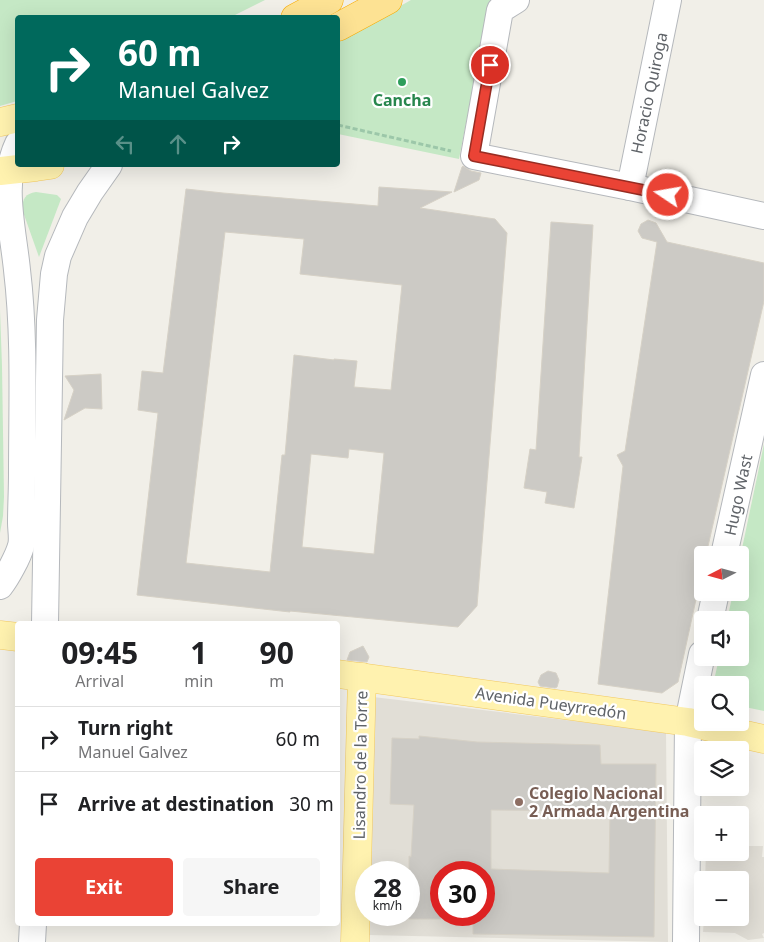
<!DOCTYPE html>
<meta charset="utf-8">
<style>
body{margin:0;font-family:"Noto Sans",sans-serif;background:#f6f6f6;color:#202124;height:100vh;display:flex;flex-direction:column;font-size:19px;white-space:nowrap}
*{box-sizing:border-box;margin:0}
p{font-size:16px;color:#757577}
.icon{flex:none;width:28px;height:28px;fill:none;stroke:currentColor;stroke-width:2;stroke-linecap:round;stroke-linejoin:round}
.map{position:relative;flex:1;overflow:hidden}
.drawer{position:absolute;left:15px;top:621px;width:325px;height:305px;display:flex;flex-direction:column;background:#fff;border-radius:5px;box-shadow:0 5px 20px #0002}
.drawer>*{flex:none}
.top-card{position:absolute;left:15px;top:15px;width:325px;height:152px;border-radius:5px;box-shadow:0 5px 20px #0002;background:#00695c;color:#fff;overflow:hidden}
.needle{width:32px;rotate:264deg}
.fabs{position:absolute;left:694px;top:546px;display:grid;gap:10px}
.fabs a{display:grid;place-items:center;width:55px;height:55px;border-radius:5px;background:#fff;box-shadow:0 5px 20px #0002;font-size:25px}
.speed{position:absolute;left:355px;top:861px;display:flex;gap:10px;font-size:25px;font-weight:700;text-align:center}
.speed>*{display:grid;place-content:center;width:65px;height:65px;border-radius:50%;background:#fff;box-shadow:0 5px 20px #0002;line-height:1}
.speed small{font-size:12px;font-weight:400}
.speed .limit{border:8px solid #d22;background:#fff;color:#111}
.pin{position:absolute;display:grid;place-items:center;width:42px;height:42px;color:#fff;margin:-21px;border:2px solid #fff;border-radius:50%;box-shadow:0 1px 5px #0007}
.me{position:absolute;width:55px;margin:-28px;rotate:282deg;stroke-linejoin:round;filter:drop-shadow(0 0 4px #0008)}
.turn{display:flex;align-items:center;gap:18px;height:105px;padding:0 20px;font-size:22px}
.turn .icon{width:65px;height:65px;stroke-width:2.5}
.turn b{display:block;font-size:35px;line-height:42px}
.lanes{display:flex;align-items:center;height:48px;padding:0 20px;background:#0003;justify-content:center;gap:25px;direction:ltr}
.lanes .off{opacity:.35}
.eta{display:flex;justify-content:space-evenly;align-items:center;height:85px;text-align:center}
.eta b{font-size:30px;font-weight:700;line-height:35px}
.cta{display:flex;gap:10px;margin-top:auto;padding:10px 20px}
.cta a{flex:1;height:58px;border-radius:5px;background:#ea4335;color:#fff;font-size:20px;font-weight:700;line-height:58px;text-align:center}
.cta a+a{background:#f6f6f6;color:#202124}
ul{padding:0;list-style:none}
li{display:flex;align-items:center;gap:15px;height:65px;padding:0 20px;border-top:1px solid #e0e0e0}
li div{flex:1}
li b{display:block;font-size:19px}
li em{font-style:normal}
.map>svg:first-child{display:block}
.education{fill:#e1ded6;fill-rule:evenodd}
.green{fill:#c5e8c5}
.building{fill:#cccac5;stroke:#d6d1c6;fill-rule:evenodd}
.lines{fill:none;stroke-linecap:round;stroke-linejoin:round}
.minor-casing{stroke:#b5b8bc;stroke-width:28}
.major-casing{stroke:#f2c960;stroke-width:29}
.highway-casing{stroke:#f9ab00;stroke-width:29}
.path{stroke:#9cc7a9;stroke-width:3;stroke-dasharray:5 2.5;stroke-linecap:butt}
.minor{stroke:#fff;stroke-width:26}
.major{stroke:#fff2af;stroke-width:28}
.highway{stroke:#fde293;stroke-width:28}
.route-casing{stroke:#982c22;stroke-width:12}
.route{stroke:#ea4335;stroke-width:9}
.leisure-dot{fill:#2e9e5b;stroke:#fff;stroke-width:2}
.education-dot{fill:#8d6e63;stroke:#fff;stroke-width:2}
.labels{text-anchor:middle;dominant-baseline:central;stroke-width:4.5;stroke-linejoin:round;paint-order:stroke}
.street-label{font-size:16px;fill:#5f6368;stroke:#fff}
.leisure-label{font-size:16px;font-weight:bold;fill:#27864d;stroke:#fff}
.education-label{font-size:16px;font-weight:bold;fill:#785e54;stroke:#fff;text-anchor:start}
</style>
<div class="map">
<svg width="764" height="942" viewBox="0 0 764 942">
<rect width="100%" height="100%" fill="#f1efe8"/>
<g class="education">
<path d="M373,697L666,732L668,942L369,935L370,915H409V872H370ZM441,872H484V915H441Z"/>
<path d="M740,846H763L762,857H764V933L762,934L764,938L748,940L735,933L703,932L704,918H740V880H705L706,853L740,852Z"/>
</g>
<g class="green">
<path d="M0,0H265L231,17L18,18L17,101L0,106Z"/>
<path d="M411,0H496L489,5L459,159L338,134V41Z"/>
<path d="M36,192L57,195L61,199L39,257L22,209C23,198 25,194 36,192Z"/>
<path d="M0,310L2,366L4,497L3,516L0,533Z"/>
<path d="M764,444V711L740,706V685H713L719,658H740V620H727L733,593L740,592V558Z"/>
</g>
<g class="building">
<path d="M463,166L471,171L481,173L479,180L454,192L462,167Z"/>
<path d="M379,187L452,192L420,208L495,219L507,233L477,606L458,627L290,611V612L137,595L158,413L138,410L142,371L163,373L186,189L223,193L378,206ZM225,232L304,239L300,274L402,285L391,390L354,387L357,361L334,359V360L294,355L285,455H282L270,572L186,563ZM349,449L384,453L374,554L302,547L311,454L348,458Z"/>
<path d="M648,220L656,223L667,242L764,263V301L706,555H702V572L678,682L662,693L598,684L623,466L617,455L625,451L657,242L642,238L638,231L641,224Z"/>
<path d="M551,222L593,225L579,457H582L574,508L545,503L547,492L524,488L530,449L536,450Z"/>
<path d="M101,374L102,409L85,408L64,420L74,390L65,376Z"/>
<path d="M363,646L369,657L367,662L347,660L350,652Z"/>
<path d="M548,671L556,673L559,680L557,687L555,688L540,686L538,682L541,675Z"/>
<path d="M419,736L477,742L600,745L601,764H656L654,937L473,934V915H484V872H441V919H409V856L411,857L414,805L390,804L392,738L419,739ZM491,810L610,811L609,873L491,869Z"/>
</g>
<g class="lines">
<g class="minor-casing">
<g id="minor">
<path d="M516,0L500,10L474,156L630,187L764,216"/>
<path d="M630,187L668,0"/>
<path d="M724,555L764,375"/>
<path d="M0,586C7,577 18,557 21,546C23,539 21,530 21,523C21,507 22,490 22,474C22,406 25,337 17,270C13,229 0,182 18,144"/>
<path d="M710,620L716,592"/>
<path d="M45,624L50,320L54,274L58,256L75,217L90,192L109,165"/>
<path d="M32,942L33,924"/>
<path d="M686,942L688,722L702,654"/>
</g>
</g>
<g class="major-casing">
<g id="major">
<path d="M0,122L18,118"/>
<path d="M0,171L36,167L50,165"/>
<path d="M0,635L18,637"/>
<path d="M338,674L688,722L764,739"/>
<path d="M355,942L362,677"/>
</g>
</g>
<g class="highway-casing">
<g id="highway">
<path d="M295,18L329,0"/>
<path d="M338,27L388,0"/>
</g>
</g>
<path class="path" d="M338,125L451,151"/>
<use href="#minor" class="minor"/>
<use href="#major" class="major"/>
<use href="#highway" class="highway"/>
</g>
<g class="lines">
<g class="route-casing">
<path id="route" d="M490,65L474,156L668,195"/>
</g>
<use href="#route" class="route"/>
</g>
<circle class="leisure-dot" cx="402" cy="82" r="5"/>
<circle class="education-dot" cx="519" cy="802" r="5"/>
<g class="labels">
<g class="street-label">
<text transform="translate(649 93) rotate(-78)">Horacio Quiroga</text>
<text transform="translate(738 495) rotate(-78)">Hugo Wast</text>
<text transform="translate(551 703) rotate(8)">Avenida Pueyrredón</text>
<text transform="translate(360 765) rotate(-89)">Lisandro de la Torre</text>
</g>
<g class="leisure-label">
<text x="402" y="100">Cancha</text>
</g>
<g class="education-label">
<text x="529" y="793">Colegio Nacional<tspan x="529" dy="18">2 Armada Argentina</tspan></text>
</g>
</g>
</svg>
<div class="fabs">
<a><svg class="needle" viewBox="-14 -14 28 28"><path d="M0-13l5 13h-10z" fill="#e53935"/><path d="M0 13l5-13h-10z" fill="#757577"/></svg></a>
<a><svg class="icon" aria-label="sound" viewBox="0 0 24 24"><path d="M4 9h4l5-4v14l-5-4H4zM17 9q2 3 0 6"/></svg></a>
<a><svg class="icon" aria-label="search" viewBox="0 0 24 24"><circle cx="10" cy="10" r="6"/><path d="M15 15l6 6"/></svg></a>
<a><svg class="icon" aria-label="layers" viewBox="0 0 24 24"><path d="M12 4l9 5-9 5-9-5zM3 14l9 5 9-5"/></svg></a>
<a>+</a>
<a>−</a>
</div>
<div class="speed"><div>28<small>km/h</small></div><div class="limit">30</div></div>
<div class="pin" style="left:490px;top:65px;background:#d93025"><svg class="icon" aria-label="arrive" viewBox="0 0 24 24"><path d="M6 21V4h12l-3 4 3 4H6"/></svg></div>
<svg class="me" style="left:668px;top:195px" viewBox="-20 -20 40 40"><circle r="17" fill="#ea4335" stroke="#fff" stroke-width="3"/><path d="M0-11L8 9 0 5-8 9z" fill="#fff"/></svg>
<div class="top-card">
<div class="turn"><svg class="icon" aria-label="right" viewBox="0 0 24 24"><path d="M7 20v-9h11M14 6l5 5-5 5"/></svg><div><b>60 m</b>Manuel Galvez</div></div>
<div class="lanes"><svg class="icon off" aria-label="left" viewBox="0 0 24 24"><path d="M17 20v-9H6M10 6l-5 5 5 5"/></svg><svg class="icon off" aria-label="ahead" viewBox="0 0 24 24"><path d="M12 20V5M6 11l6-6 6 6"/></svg><svg class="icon" aria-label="right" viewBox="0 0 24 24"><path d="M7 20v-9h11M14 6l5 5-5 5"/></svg></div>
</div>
<section class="drawer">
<div class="eta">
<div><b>09:45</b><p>Arrival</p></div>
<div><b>1</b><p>min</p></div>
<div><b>90</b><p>m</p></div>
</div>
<ul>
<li><svg class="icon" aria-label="right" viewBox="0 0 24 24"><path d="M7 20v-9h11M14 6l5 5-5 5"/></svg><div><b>Turn right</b><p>Manuel Galvez</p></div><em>60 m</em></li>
<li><svg class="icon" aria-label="arrive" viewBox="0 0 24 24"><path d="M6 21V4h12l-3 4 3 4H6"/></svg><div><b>Arrive at destination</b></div><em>30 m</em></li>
</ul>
<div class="cta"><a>Exit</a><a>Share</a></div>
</section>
</div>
